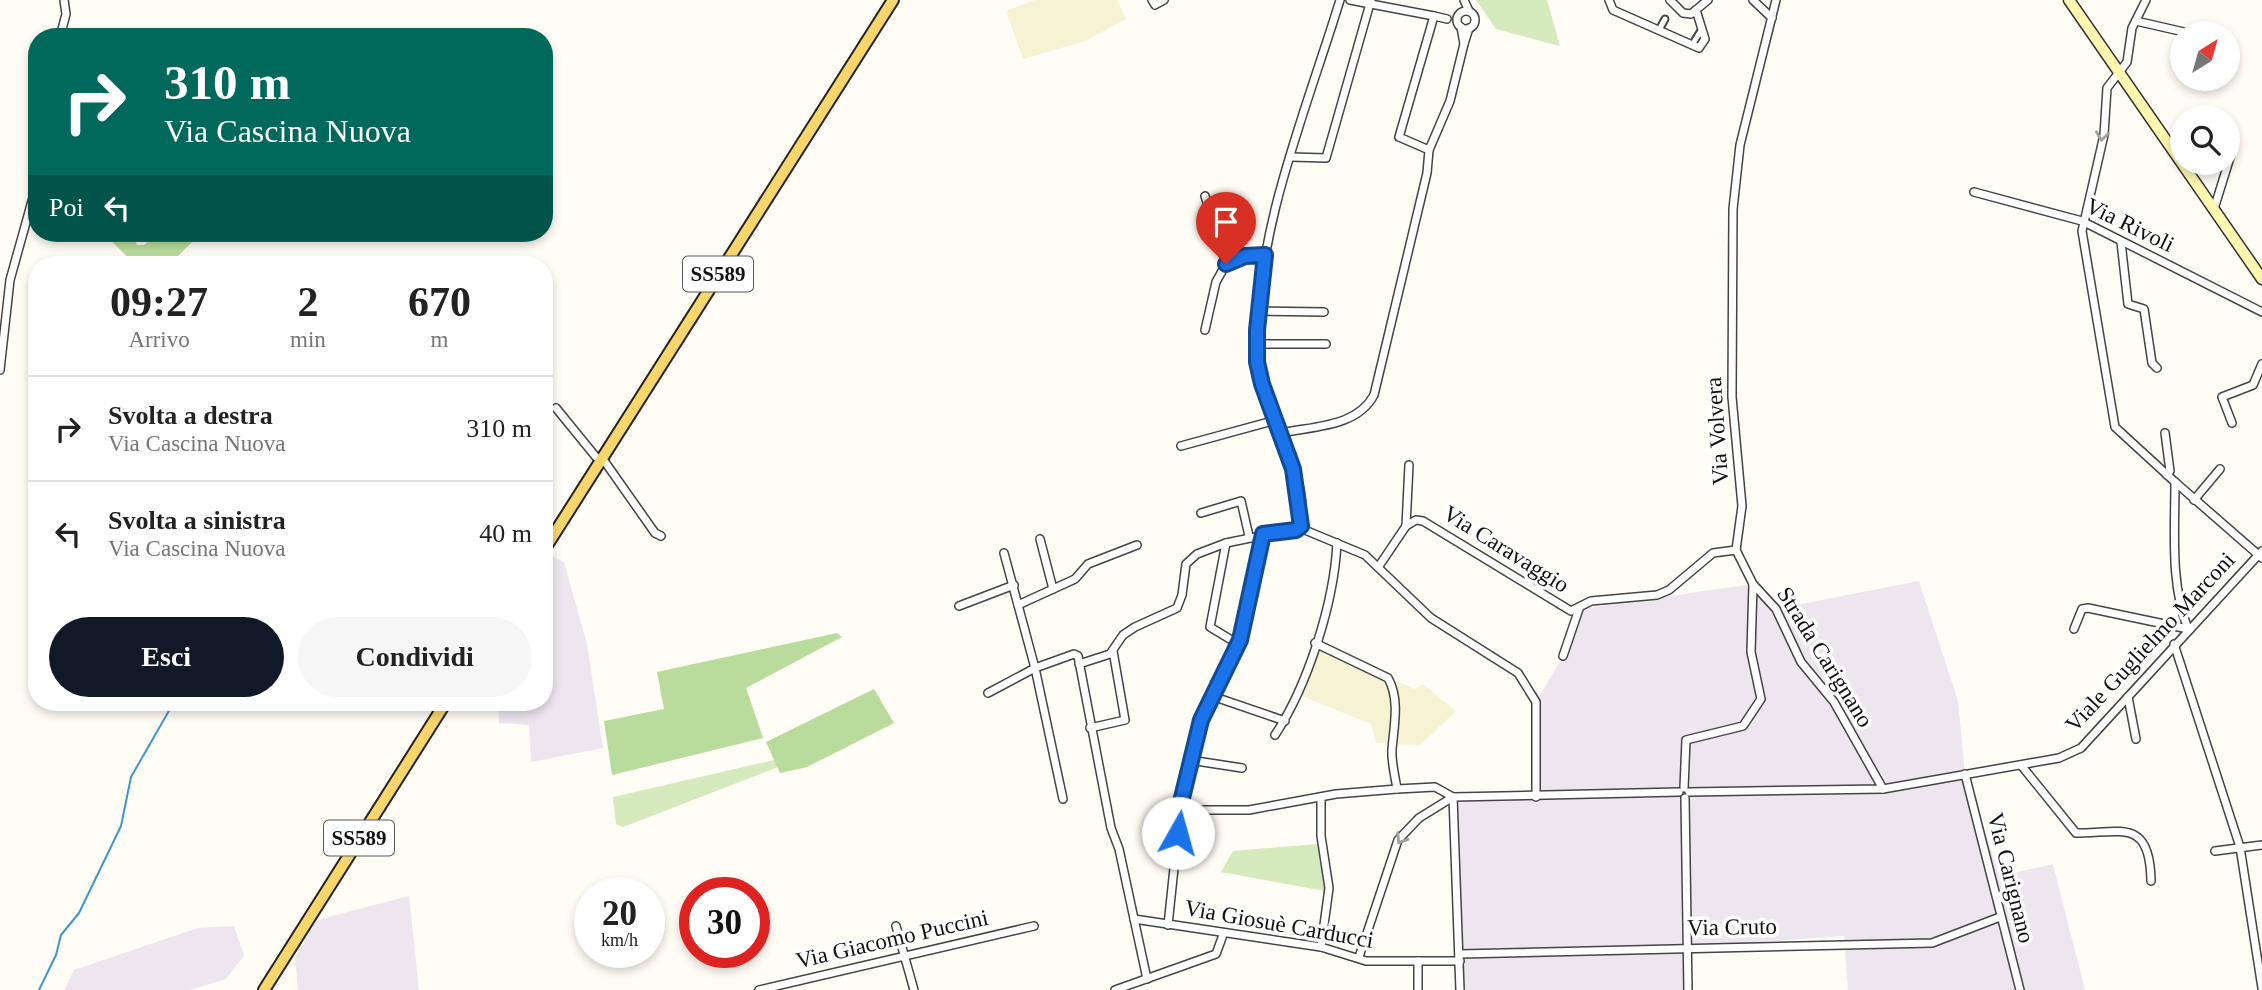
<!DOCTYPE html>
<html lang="it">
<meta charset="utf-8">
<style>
body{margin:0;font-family:Georgia,serif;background:#f6f6f6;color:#222;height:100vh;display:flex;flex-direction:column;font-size:26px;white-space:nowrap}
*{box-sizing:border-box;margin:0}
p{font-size:23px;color:#767676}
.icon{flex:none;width:38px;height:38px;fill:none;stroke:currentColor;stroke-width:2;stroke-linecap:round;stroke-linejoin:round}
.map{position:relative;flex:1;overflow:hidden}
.sheet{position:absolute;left:28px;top:256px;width:525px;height:455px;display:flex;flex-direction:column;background:#fff;border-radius:28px;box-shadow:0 4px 10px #0003}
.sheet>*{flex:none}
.guide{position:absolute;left:28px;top:28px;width:525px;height:214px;border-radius:28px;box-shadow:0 4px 10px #0003;background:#00695c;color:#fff;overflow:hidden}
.needle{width:46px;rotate:37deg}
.tools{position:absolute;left:2170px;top:21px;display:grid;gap:14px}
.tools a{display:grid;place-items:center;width:70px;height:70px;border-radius:50%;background:#fff;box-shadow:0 4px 10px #0003;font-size:35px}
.speed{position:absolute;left:574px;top:877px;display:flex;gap:14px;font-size:35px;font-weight:700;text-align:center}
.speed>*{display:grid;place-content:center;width:91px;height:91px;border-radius:50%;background:#fff;box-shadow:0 4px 10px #0003;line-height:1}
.speed small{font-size:18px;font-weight:400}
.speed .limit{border:10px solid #d22;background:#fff;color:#111}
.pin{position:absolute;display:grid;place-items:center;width:60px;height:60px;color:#fff;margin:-72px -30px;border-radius:50% 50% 50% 0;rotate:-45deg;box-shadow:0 0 7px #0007}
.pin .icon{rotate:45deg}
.me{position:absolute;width:77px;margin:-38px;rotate:7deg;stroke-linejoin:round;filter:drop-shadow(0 0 5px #0008)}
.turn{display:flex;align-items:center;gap:24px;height:147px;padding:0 21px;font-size:32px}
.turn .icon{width:91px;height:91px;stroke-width:2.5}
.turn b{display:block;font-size:49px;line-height:60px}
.then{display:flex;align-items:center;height:66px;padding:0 21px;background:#0003;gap:14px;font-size:26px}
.eta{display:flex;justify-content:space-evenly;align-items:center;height:119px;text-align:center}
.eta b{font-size:42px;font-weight:800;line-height:49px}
.button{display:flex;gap:14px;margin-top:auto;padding:14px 21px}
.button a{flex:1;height:80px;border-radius:42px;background:#111827;color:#fff;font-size:28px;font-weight:800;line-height:80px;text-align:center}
.button a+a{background:#f6f6f6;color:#222}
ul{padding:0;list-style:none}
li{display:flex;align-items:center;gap:21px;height:105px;padding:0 21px;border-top:2px solid #e0e0e0}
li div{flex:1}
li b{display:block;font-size:26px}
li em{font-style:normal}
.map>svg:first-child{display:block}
.industrial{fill:#eee6ef}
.farmland{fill:#f6f3d4}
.green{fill:#d5ebbd}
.forest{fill:#b9dc9c}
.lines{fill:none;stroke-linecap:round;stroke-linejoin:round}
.stream{stroke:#3f96cf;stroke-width:2}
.pedestrian-casing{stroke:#444;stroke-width:9}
.minor-casing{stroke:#444;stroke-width:10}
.secondary-casing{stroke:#333;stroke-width:13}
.primary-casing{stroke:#222;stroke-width:14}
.pedestrian{stroke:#fff;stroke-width:5}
.minor{stroke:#fff;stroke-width:7}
.secondary{stroke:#fff6b0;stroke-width:10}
.primary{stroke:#f9d66b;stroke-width:10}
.oneway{stroke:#a0a0a0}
.route-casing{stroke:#114b97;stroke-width:18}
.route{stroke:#1a73e8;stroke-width:12}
.labels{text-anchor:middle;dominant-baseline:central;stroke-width:7;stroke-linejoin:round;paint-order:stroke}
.shield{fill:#fff;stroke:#585858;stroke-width:2}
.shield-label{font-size:21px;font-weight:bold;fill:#111}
.street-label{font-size:23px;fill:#111;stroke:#fff}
</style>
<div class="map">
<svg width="2262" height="990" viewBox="0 0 2262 990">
<rect width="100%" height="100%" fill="#fffdf5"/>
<g class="industrial">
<path d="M548,554L564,562L587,644L603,748L531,762L529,725L499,723L498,702H544V559Z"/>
<path d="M1919,581L1958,701L1965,774L2000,876L2053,864L2085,990H1848L1844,936L1688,947L1689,990H1459L1453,797H1536V702L1563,656L1579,609L1753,584L1776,609Z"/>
<path d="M409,896L419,990H298L295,957L317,920Z"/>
<path d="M234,926L244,956L226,979L190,990H64L74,970L198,928Z"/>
</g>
<g class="farmland">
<path d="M1035,0H1117L1126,19L1085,41L1023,59L1006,11Z"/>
<path d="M1319,649L1379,675L1385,684L1397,681L1414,689L1423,684L1456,711L1420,745L1376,743L1371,724L1302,696Z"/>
</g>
<g class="green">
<path d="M1476,0H1547L1560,46L1496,29Z"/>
<path d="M774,760L778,767L623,827L616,824L613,797Z"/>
<path d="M1317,844L1325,891L1221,872L1233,851Z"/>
</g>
<g class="forest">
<path d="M103,233H131L137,245H144L160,233H201L175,259L176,264H135Z"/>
<path d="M837,633L842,637L746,688L763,738L612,775L604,721L664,709L657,672Z"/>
<path d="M874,689L894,723L807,767L780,773L766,742Z"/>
</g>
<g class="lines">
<path class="stream" d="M39,990L56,955L61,935L79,913L121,826L131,777L174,702"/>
<g class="pedestrian-casing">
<g id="pedestrian">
<path d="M1659,30L1665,19"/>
<path d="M1692,45L1702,29"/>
</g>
</g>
<g class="minor-casing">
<g id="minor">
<path d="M1152,0L1155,5L1164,0"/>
<path d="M1350,0L1434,16"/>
<path d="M1464,0L1469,11"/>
<path d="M1609,0L1613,10L1699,48L1705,39L1696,10"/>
<path d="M1670,0L1683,13L1691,14L1708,0"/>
<path d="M1753,0L1772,18"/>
<path d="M2146,0L2132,28L2127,62L2107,88L2104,135L2082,231L2115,427L2175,482C2175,531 2170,584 2188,629"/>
<circle cx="1466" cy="20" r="9"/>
<path d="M2136,21L2184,32"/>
<path d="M1461,27L1464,44L1469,28"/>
<path d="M60,37L66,14L64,0"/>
<path d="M1429,150L1450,101L1464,44"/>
<path d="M1291,157L1326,158L1371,0"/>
<path d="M1974,192L2082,221L2262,312"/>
<path d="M1205,196L1226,264"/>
<path d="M2214,209L2232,151"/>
<path d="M2121,242L2128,304L2144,309L2152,363L2157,368"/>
<path d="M1259,311L1324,312"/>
<path d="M1205,330L1216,282L1226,264L1245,256L1265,255"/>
<path d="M1257,344H1326"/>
<path d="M0,370L10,280L37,183"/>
<path d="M556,408L596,457L605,462L655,533L661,536"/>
<path d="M2232,423L2222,397L2253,385L2262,364"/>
<path d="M1282,433C1314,426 1357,427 1374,395L1427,173L1429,150L1399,137L1434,16L1447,19"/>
<path d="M2165,433L2170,471L2167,475"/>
<path d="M1181,446L1276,420"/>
<path d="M2175,482L2262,558"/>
<path d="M2194,500L2220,469"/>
<path d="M1201,513L1241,501L1249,536"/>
<path d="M1406,526L1416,520L1423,521L1571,611L1591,601L1657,595L1669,590L1713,553L1736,550"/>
<path d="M1300,528C1314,479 1257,399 1257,344C1257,226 1306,111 1340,0"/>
<path d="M1300,528L1365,555L1431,618L1518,673L1536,702V797"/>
<path d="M1040,539L1053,589"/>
<path d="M1226,543L1210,627L1238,644"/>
<path d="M1004,553L1035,668L1063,799"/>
<path d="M1379,566L1406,526L1409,465"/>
<path d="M1753,584L1776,609L1801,662L1834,702L1883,789"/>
<path d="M1018,605L1075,579L1088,564L1137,545"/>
<path d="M959,606L1014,585"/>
<path d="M2074,629L2082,609L2088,608L2188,629"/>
<path d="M1315,643L1388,678C1400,699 1394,726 1392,749C1391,761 1395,776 1397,789"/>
<path d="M2174,644L2240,847L2262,988"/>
<path d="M1563,656L1579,609"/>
<path d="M1079,664L1110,654L1123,635L1135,627L1177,608L1182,595L1186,564L1197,554L1226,543L1300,528"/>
<path d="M988,693L1035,668L1074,654L1078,656L1111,828L1119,849L1147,979"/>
<path d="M1212,696L1285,721"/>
<path d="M2128,697L2136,739"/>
<path d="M1090,728L1125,720L1113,651"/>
<path d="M1275,735C1308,685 1334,603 1337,543"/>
<path d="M1190,760L1242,768"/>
<path d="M2021,765L2076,833C2122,833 2150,818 2151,881"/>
<path d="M1965,774L2020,990"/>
<path d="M1684,788L1686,740L1743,726L1761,699L1751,652L1753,584L1736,550L1742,506L1732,397L1733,209L1740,145L1776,0"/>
<path d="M1689,792L1883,789L2059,758L2081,748L2262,551"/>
<path d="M1453,797L1460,990"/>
<path d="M1685,798L1688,990"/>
<path d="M1181,810H1249L1336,794L1397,789L1435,787L1453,797"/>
<path d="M2215,851L2262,845"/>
<path d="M1134,919L1321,947L1366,961H1460"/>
<path d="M1168,925L1181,802L1190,760L1201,720L1240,640L1263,534"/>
<path d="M896,926L914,990"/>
<path d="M1321,947L1329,888L1321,836V797"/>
<path d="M1460,954L1932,943L2000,917"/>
<path d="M1359,957L1398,840L1419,818L1453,797L1679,792"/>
<path d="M1418,961V990"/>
<path d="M759,990L1034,926"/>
<path d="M1115,990L1216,954L1223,935"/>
</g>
</g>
<g class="secondary-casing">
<path id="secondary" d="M2069,0L2262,279"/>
</g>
<g class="primary-casing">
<g id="primary">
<path d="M544,550L893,0"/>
<path d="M264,990L446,702"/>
</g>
</g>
<use href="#pedestrian" class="pedestrian"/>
<use href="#minor" class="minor"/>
<use href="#secondary" class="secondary"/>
<use href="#primary" class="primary"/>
</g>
<defs><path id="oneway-chevron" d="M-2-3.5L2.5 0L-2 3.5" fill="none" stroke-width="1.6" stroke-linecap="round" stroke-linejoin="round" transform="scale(1.75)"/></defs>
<g class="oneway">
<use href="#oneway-chevron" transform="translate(2102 136) rotate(98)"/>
<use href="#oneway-chevron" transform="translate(1401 839) rotate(123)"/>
</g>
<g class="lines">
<g class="route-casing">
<path id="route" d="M1178,833L1181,802L1201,720L1240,640L1263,534L1296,530L1301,526L1293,469L1262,384L1257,362V330L1265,255L1245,256L1226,264"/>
</g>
<use href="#route" class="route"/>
</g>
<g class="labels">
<g class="shield">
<rect x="683" y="256.5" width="70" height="35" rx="5"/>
<rect x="324" y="820.5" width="70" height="35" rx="5"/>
</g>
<g class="shield-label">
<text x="718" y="274">SS589</text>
<text x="359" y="838">SS589</text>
</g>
<g class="street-label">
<text transform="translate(2130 225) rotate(26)">Via Rivoli</text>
<text transform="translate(1717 431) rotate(-94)">Via Volvera</text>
<text transform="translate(1506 549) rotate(32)">Via Caravaggio</text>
<text transform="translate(2150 642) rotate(-47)">Viale Guglielmo Marconi</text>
<text transform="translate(1825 657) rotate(58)">Strada Carignano</text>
<text transform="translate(2011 878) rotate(76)">Via Carignano</text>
<text transform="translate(1279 924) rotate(10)">Via Giosuè Carducci</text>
<text transform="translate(1732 927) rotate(-1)">Via Cruto</text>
<text transform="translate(892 939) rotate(-13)">Via Giacomo Puccini</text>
</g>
</g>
</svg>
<div class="tools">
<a><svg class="needle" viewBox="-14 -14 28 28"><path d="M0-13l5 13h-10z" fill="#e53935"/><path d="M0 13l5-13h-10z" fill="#767676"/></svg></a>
<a><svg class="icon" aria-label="search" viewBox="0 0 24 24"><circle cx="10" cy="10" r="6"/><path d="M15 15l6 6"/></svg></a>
</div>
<div class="speed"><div>20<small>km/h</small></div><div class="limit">30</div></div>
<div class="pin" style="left:1226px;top:264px;background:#d93025"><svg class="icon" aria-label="arrive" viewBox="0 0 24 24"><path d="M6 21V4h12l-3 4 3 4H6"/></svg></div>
<svg class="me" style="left:1178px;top:833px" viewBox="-20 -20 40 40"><circle r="19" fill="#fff"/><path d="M0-13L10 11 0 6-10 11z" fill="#1a73e8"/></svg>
<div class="guide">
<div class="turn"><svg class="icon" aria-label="right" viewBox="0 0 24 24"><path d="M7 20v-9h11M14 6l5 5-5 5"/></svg><div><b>310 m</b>Via Cascina Nuova</div></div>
<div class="then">Poi<svg class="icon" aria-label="left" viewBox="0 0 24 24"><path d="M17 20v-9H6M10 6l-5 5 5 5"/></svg></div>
</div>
<section class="sheet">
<div class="eta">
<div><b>09:27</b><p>Arrivo</p></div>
<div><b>2</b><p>min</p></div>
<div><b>670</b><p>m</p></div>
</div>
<ul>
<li><svg class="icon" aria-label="right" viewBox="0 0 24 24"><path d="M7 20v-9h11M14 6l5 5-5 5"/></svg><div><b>Svolta a destra</b><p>Via Cascina Nuova</p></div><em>310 m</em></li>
<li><svg class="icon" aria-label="left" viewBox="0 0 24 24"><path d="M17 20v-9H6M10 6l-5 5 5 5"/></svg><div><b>Svolta a sinistra</b><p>Via Cascina Nuova</p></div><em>40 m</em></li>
</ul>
<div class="button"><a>Esci</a><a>Condividi</a></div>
</section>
</div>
